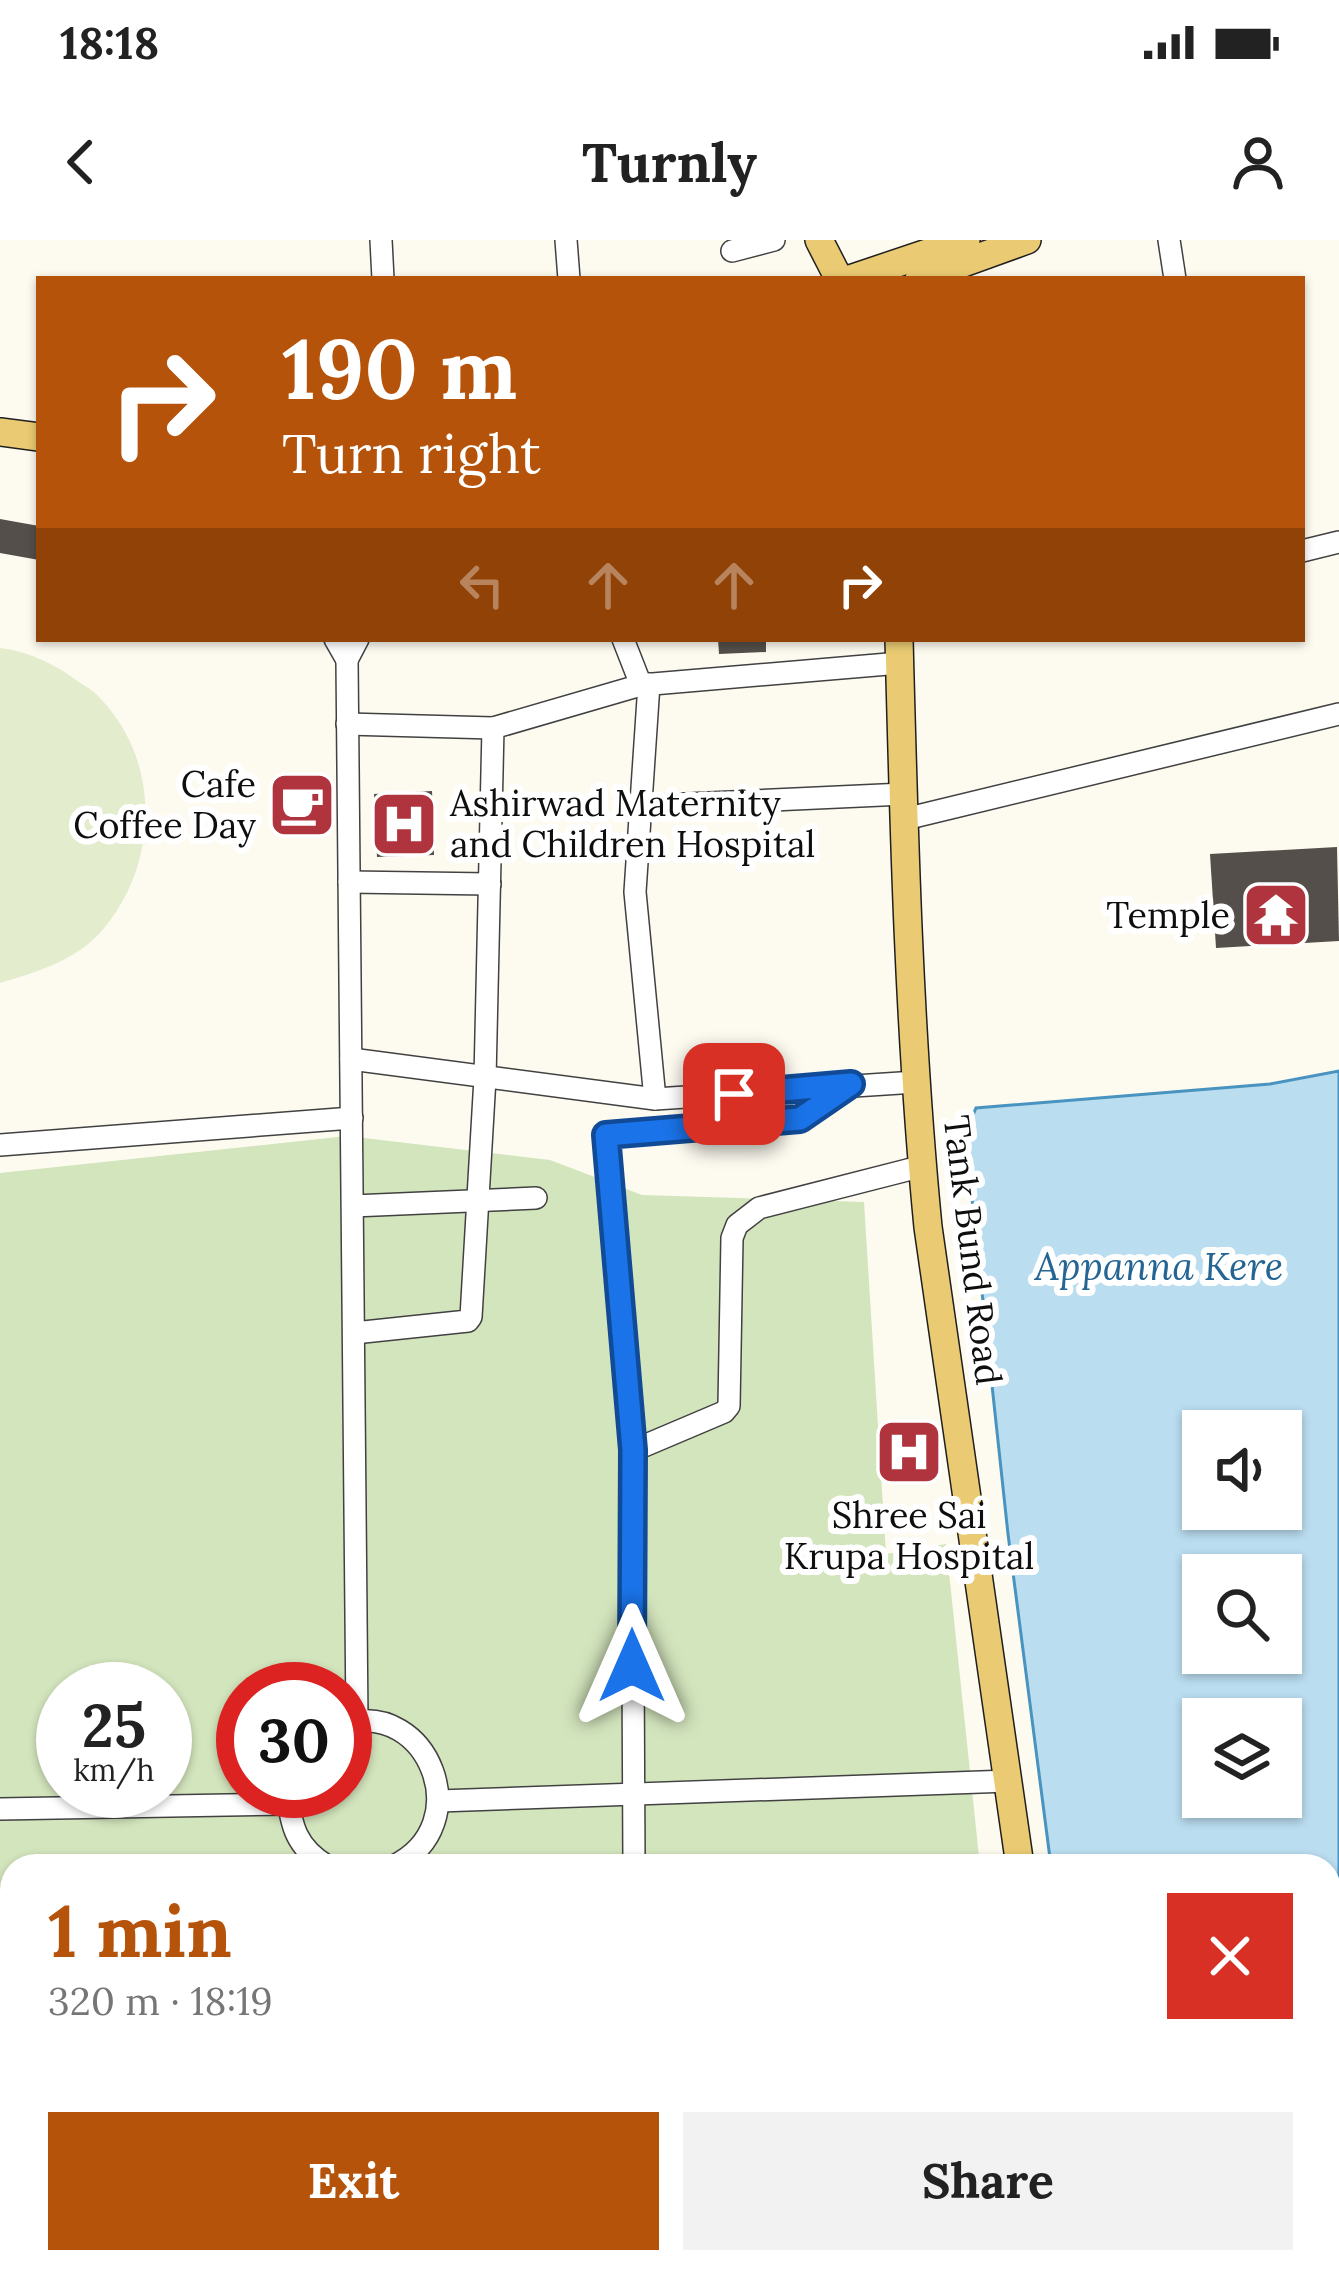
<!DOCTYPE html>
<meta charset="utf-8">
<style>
body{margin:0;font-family:Lora,serif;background:#f2f2f2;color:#222;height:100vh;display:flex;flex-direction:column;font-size:45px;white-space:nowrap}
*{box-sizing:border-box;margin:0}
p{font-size:39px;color:#767676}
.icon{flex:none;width:66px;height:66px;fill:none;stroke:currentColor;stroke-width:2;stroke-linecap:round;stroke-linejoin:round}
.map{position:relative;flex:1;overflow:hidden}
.details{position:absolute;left:0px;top:1614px;width:1341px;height:420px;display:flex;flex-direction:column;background:#fff;border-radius:36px 36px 0 0;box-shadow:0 3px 9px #0004}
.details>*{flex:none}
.guide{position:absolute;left:36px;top:36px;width:1269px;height:366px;border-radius:0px;box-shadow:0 3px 9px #0004;background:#b45309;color:#fff;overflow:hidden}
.fabs{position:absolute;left:1182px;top:1170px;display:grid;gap:24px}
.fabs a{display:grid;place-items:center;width:120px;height:120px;border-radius:0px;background:#fff;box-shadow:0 3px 9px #0004;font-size:60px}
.speed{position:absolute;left:36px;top:1422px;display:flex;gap:24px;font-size:60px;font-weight:700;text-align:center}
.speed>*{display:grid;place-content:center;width:156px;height:156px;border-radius:50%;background:#fff;box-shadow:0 3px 9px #0004;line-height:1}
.speed small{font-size:30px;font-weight:400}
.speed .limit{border:18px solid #d22;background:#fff;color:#111}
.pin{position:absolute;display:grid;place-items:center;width:102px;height:102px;color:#fff;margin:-51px;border-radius:24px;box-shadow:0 6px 18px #0006}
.me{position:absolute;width:132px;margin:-66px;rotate:0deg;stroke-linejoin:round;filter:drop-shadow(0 0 9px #0008)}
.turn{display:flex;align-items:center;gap:42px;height:252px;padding:0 48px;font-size:54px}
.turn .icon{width:156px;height:156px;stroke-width:2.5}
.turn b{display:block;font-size:84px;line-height:102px}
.lanes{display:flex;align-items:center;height:114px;padding:0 48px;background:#0003;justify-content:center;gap:60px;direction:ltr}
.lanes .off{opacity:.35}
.round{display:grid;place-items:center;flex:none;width:126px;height:126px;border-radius:0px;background:#f2f2f2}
.head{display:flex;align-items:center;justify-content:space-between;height:204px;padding:0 48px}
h1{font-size:72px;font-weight:800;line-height:90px;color:#b45309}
.button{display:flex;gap:24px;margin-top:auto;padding:24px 48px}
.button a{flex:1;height:138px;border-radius:0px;background:#b45309;color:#fff;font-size:48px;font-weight:800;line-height:138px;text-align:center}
.button a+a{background:#f2f2f2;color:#222}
.status{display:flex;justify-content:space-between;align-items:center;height:84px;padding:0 60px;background:#fff;direction:ltr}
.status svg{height:33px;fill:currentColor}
header{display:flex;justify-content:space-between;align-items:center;height:156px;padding:0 48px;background:#fff;font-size:54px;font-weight:800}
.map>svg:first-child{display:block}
.green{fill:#d3e5bd;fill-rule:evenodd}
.pitch{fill:#e3edce}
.water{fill:#baddf0;stroke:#4893bf;stroke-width:3;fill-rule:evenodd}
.building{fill:#554f4b}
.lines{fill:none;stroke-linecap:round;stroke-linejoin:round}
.minor-casing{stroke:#414141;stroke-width:24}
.major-casing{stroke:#1f1f1f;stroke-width:30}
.path{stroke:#303030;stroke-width:3;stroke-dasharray:12 6;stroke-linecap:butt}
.minor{stroke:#fff;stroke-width:21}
.major{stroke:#eacb73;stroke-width:27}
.route-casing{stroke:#114b97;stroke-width:30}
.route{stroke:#1a73e8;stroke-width:21}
.labels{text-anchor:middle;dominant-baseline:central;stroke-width:12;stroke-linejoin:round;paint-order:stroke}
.poi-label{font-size:36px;fill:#0e0e0e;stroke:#fff;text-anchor:end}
.street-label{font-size:36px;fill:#0e0e0e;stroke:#fff}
.water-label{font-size:39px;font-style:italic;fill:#246593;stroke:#fff}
</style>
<div class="status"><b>18:18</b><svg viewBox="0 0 49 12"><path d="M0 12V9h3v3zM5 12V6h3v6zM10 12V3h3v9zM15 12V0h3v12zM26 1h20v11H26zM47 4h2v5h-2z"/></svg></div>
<header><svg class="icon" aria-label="back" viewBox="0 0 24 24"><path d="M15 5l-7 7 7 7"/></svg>Turnly<svg class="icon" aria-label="person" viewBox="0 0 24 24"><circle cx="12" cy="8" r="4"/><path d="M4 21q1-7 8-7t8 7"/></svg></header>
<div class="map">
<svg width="1339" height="2034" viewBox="0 0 1339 2034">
<rect width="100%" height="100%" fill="#fdfbf0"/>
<path class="green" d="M347,896L550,920L642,955L864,962L886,1314L946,1304L980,1626H12V2022H1025L1026,2034H0V933ZM63,1449H165V1551H63ZM243,1449H345V1551H243Z"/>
<path class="pitch" d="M0,408C27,411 55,424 76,440C83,445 93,450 99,457C163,522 159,628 99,694C72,722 36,732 0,743Z"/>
<path class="water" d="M1339,831V2034H1099V2022H1329V1626H1051L1008,1294L965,894L976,868L1270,844ZM1203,1191H1281V1269H1203ZM1203,1335H1281V1413H1203ZM1203,1479H1281V1557H1203Z"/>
<g class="building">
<path d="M0,279L39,286V320L0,313Z"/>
<path d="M718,399H766V412L719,414Z"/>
<path d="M322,547L323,580L282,582L280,549Z"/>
<path d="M432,551L434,615L377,617L374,554Z"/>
<path d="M1337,607L1339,701L1216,708L1210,614Z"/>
</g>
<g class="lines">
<g class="minor-casing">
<g id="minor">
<path d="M381,0L383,39"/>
<path d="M566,0L569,39"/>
<path d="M1169,0L1175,39"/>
<path d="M732,11L774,0"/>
<path d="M1302,311L1339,302"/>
<path d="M335,399L347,420L358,399"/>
<path d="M623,399L641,445"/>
<path d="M347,420L357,1481"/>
<path d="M649,444L635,652L655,859"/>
<path d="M347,484L493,488"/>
<path d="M641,566L904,554"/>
<path d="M905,579L1339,474"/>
<path d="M349,642L490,644"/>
<path d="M351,819L655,859L916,842"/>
<path d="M0,905L352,878"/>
<path d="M353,966L536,958"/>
<path d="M354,1093L468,1081L471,1077L485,838L493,488L641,445L900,423"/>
<path d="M633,1210L606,895L800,879L851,845"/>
<path d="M346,1484C427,1460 479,1584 394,1626"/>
<path d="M287,1552C291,1586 296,1607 327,1626"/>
<path d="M439,1561L1009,1541"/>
<path d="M0,1569L288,1564"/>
<path d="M634,1626L632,1211L724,1172L729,1166L732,998L737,985L759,968L923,926"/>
<path d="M188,2022L199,2034"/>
<path d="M371,2022V2034"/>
<path d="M644,2022V2034"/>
<path d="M520,2034L529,2022"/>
</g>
</g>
<g class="major-casing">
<g id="major">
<path d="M819,0L839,39"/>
<path d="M850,39L966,0"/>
<path d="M919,39L1027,0"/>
<path d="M0,192L39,197"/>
<path d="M899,399C904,595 909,792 928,987L1020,1626"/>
<path d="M1064,2022V2034"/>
</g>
</g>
<g class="path">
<path d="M403,2022L408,2034"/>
<path d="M485,2034L494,2022"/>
</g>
<use href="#minor" class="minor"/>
<use href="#major" class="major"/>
</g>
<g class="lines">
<g class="route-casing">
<path id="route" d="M632,1426L633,1210L606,895L800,879L851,844L734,854"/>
</g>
<use href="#route" class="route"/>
</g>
<defs>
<g id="cafe-square" transform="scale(3.45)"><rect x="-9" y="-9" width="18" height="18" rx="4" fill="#b0343d" stroke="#fff"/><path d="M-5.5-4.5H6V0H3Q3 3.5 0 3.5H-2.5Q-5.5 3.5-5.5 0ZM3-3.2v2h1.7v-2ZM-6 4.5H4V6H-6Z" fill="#fff"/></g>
<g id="hospital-square" transform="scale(3.45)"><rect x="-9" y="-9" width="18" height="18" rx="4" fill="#b0343d" stroke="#fff"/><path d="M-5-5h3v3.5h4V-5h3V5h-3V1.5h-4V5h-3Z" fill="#fff"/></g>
<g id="temple-square" transform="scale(3.45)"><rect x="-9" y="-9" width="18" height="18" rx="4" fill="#b0343d" stroke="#fff"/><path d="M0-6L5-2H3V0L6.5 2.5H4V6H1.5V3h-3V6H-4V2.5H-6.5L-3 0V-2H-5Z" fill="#fff"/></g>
</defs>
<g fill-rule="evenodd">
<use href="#cafe-square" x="302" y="565"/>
<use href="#hospital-square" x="404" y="584"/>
<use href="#temple-square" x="1276" y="675"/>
<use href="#hospital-square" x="909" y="1212"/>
</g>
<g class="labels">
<g class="poi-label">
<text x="256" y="544">Cafe<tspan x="256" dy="41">Coffee Day</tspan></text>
<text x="450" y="563" text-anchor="start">Ashirwad Maternity<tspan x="450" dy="41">and Children Hospital</tspan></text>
<text x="1230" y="675">Temple</text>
<text x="909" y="1275" text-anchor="middle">Shree Sai<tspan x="909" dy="41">Krupa Hospital</tspan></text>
</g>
<g class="street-label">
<text transform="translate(973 1010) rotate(83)">Tank Bund Road</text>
</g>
<g class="water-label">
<text x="1159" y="1026">Appanna Kere</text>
</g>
</g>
</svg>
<div class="fabs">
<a><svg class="icon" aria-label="sound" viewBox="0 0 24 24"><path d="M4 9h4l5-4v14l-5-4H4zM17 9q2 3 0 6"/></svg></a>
<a><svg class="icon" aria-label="search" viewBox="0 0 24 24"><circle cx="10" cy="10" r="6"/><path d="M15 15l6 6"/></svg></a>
<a><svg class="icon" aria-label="layers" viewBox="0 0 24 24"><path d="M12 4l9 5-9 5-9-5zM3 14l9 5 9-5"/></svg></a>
</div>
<div class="speed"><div>25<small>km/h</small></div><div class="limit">30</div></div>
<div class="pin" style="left:734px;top:854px;background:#d93025"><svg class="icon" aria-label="arrive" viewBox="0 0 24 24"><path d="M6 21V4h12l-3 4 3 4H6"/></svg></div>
<svg class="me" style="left:632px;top:1426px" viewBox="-20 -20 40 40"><path d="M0-17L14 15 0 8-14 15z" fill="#1a73e8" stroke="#fff" stroke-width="4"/></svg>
<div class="guide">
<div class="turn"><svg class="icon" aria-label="right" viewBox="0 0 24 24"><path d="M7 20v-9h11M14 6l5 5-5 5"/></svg><div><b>190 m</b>Turn right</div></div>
<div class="lanes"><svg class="icon off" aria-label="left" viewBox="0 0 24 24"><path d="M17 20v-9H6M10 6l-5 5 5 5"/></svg><svg class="icon off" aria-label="ahead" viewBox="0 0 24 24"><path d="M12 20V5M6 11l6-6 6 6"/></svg><svg class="icon off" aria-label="ahead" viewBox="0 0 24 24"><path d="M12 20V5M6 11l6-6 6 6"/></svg><svg class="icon" aria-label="right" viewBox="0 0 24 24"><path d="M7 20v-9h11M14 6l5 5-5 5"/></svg></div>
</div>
<section class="details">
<div class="head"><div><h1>1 min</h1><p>320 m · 18:19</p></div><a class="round" style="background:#d93025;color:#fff"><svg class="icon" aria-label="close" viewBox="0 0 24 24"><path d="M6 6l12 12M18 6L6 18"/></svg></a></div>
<div class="button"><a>Exit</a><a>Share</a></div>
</section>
</div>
